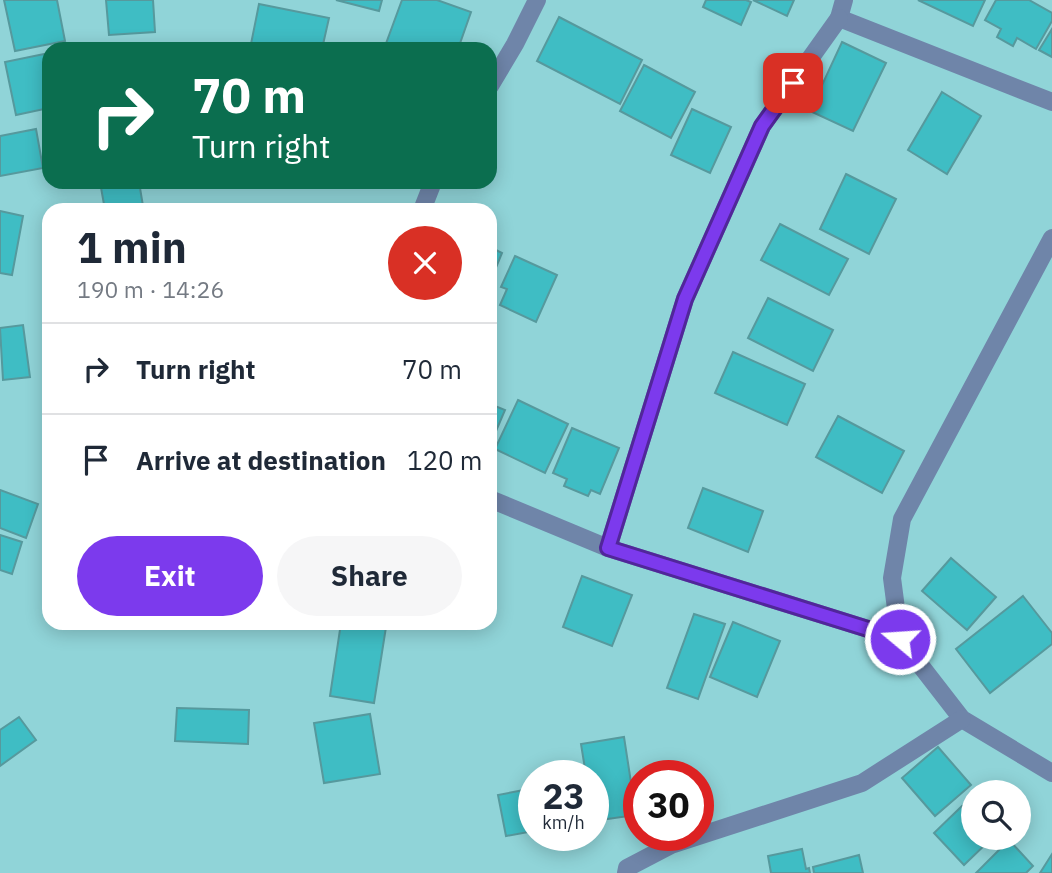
<!DOCTYPE html>
<meta charset="utf-8">
<style>
body{margin:0;font-family:"IBM Plex Sans",sans-serif;background:#f6f6f7;color:#1f2937;height:100vh;display:flex;flex-direction:column;font-size:26px;white-space:nowrap}
*{box-sizing:border-box;margin:0}
p{font-size:23px;color:#747a83}
.icon{flex:none;width:38px;height:38px;fill:none;stroke:currentColor;stroke-width:2;stroke-linecap:round;stroke-linejoin:round}
.map{position:relative;flex:1;overflow:hidden}
.panel{position:absolute;left:42px;top:203px;width:455px;height:427px;display:flex;flex-direction:column;background:#fff;border-radius:21px;box-shadow:0 4px 18px #0003}
.panel>*{flex:none}
.top-card{position:absolute;left:42px;top:42px;width:455px;height:147px;border-radius:21px;box-shadow:0 4px 18px #0003;background:#0b6e4f;color:#fff;overflow:hidden}
.tools{position:absolute;left:961px;top:780px;display:grid;gap:14px}
.tools a{display:grid;place-items:center;width:70px;height:70px;border-radius:50%;background:#fff;box-shadow:0 4px 18px #0003;font-size:35px}
.speed{position:absolute;left:518px;top:760px;display:flex;gap:14px;font-size:35px;font-weight:700;text-align:center}
.speed>*{display:grid;place-content:center;width:91px;height:91px;border-radius:50%;background:#fff;box-shadow:0 4px 18px #0003;line-height:1}
.speed small{font-size:18px;font-weight:400}
.speed .limit{border:10px solid #d22;background:#fff;color:#111}
.pin{position:absolute;display:grid;place-items:center;width:60px;height:60px;color:#fff;margin:-30px;border-radius:14px;box-shadow:0 4px 10px #0006}
.me{position:absolute;width:77px;margin:-38px;rotate:288deg;stroke-linejoin:round;filter:drop-shadow(0 0 5px #0008)}
.turn{display:flex;align-items:center;gap:24px;height:147px;padding:0 35px;font-size:32px}
.turn .icon{width:91px;height:91px;stroke-width:2.5}
.turn b{display:block;font-size:49px;line-height:60px}
.round{display:grid;place-items:center;flex:none;width:74px;height:74px;border-radius:37px;background:#f6f6f7}
.headline{display:flex;align-items:center;justify-content:space-between;height:119px;padding:0 35px}
h1{font-size:42px;font-weight:700;line-height:52px}
.action{display:flex;gap:14px;margin-top:auto;padding:14px 35px}
.action a{flex:1;height:80px;border-radius:42px;background:#7c3aed;color:#fff;font-size:28px;font-weight:700;line-height:80px;text-align:center}
.action a+a{background:#f6f6f7;color:#1f2937}
ul{padding:0;list-style:none}
li{display:flex;align-items:center;gap:21px;height:91px;padding:0 35px;border-top:2px solid #e0e1e3}
li div{flex:1}
li b{display:block;font-size:26px}
li em{font-style:normal}
.map>svg:first-child{display:block}
.building{fill:#3fbdc4;stroke:#56999d;stroke-width:2}
.lines{fill:none;stroke-linecap:round;stroke-linejoin:round}
.minor{stroke:#6f85a9;stroke-width:18}
.route-casing{stroke:#51269a;stroke-width:18}
.route{stroke:#7c3aed;stroke-width:12}
</style>
<div class="map">
<svg width="1052" height="873" viewBox="0 0 1052 873">
<rect width="100%" height="100%" fill="#90d4d8"/>
<g class="building">
<path d="M4,0H57L65,41L15,51Z"/>
<path d="M106,0H153L155,32L109,35Z"/>
<path d="M336,0H382L379,11Z"/>
<path d="M402,0H437L471,12L458,49H384Z"/>
<path d="M706,0H746L751,2L741,25L703,7Z"/>
<path d="M753,0H794L787,16Z"/>
<path d="M918,0H985L973,26Z"/>
<path d="M996,0H1029L1052,13V21L1036,49L1017,38L1013,46L997,37L1001,29L985,20Z"/>
<path d="M259,4L329,18L322,49H250Z"/>
<path d="M559,17L642,60L620,104L537,61Z"/>
<path d="M1052,29V57L1039,50Z"/>
<path d="M842,42L886,63L853,131L810,111Z"/>
<path d="M49,53V108L16,115L5,62Z"/>
<path d="M644,65L695,92L671,138L620,111Z"/>
<path d="M942,92L981,116L947,174L908,150Z"/>
<path d="M692,109L731,127L710,173L671,155Z"/>
<path d="M36,129L43,168L0,176V136Z"/>
<path d="M846,174L896,199L869,254L820,229Z"/>
<path d="M100,182H139L143,206L122,210H105Z"/>
<path d="M0,211L23,216L12,275L0,273Z"/>
<path d="M780,224L848,259L829,295L761,260Z"/>
<path d="M490,247L502,253L490,282Z"/>
<path d="M515,256L557,275L536,322L500,305L507,289L501,287Z"/>
<path d="M768,298L833,330L813,371L748,338Z"/>
<path d="M23,325L30,377L3,380L0,328Z"/>
<path d="M733,352L805,384L787,425L715,393Z"/>
<path d="M518,400L568,424L545,473L495,449Z"/>
<path d="M490,404L505,410L490,445Z"/>
<path d="M838,416L904,451L882,493L816,457Z"/>
<path d="M572,428L619,448L600,494L591,490L588,496L564,486L567,479L553,473Z"/>
<path d="M703,488L763,511L748,552L688,528Z"/>
<path d="M0,490L38,504L26,538L0,528Z"/>
<path d="M0,535L22,542L12,574L0,570Z"/>
<path d="M951,558L996,597L967,630L922,591Z"/>
<path d="M582,576L632,595L612,646L563,627Z"/>
<path d="M1023,596L1052,633V644L990,693L956,649Z"/>
<path d="M694,614L725,624L698,699L667,688Z"/>
<path d="M733,622L780,641L757,697L710,677Z"/>
<path d="M341,623H359L386,627L374,703L330,696Z"/>
<path d="M177,708L249,710L248,744L175,741Z"/>
<path d="M370,714L380,774L324,783L314,723Z"/>
<path d="M19,717L36,740L0,766V730Z"/>
<path d="M624,737L636,815L593,821V775H586L581,744Z"/>
<path d="M938,747L971,785L935,816L902,778Z"/>
<path d="M534,788V831L506,836L498,795Z"/>
<path d="M962,806L973,818V838H992L964,865L934,833Z"/>
<path d="M1009,840L1033,866L1026,873H976Z"/>
<path d="M802,849L806,869L809,868L810,873H771L768,856Z"/>
<path d="M1052,854V873H1040Z"/>
<path d="M859,855L863,873H814L813,867Z"/>
</g>
<g class="lines">
<g class="minor">
<path d="M844,0L839,18L1052,102"/>
<path d="M490,86L515,44L537,0"/>
<path d="M422,210L433,182"/>
<path d="M1052,238L902,519L892,578L900,639L962,719L1052,773"/>
<path d="M490,499L608,548L900,639"/>
<path d="M608,548L685,299L762,126L839,18"/>
<path d="M626,873L627,868L671,845L862,783L962,719"/>
</g>
</g>
<g class="lines">
<g class="route-casing">
<path id="route" d="M793,83L762,126L685,299L608,548L900,639"/>
</g>
<use href="#route" class="route"/>
</g>
</svg>
<div class="tools">
<a><svg class="icon" aria-label="search" viewBox="0 0 24 24"><circle cx="10" cy="10" r="6"/><path d="M15 15l6 6"/></svg></a>
</div>
<div class="speed"><div>23<small>km/h</small></div><div class="limit">30</div></div>
<div class="pin" style="left:793px;top:83px;background:#d93025"><svg class="icon" aria-label="arrive" viewBox="0 0 24 24"><path d="M6 21V4h12l-3 4 3 4H6"/></svg></div>
<svg class="me" style="left:900px;top:639px" viewBox="-20 -20 40 40"><circle r="17" fill="#7c3aed" stroke="#fff" stroke-width="3"/><path d="M0-11L8 9 0 5-8 9z" fill="#fff"/></svg>
<div class="top-card">
<div class="turn"><svg class="icon" aria-label="right" viewBox="0 0 24 24"><path d="M7 20v-9h11M14 6l5 5-5 5"/></svg><div><b>70 m</b>Turn right</div></div>
</div>
<section class="panel">
<div class="headline"><div><h1>1 min</h1><p>190 m · 14:26</p></div><a class="round" style="background:#d93025;color:#fff"><svg class="icon" aria-label="close" viewBox="0 0 24 24"><path d="M6 6l12 12M18 6L6 18"/></svg></a></div>
<ul>
<li><svg class="icon" aria-label="right" viewBox="0 0 24 24"><path d="M7 20v-9h11M14 6l5 5-5 5"/></svg><div><b>Turn right</b></div><em>70 m</em></li>
<li><svg class="icon" aria-label="arrive" viewBox="0 0 24 24"><path d="M6 21V4h12l-3 4 3 4H6"/></svg><div><b>Arrive at destination</b></div><em>120 m</em></li>
</ul>
<div class="action"><a>Exit</a><a>Share</a></div>
</section>
</div>
